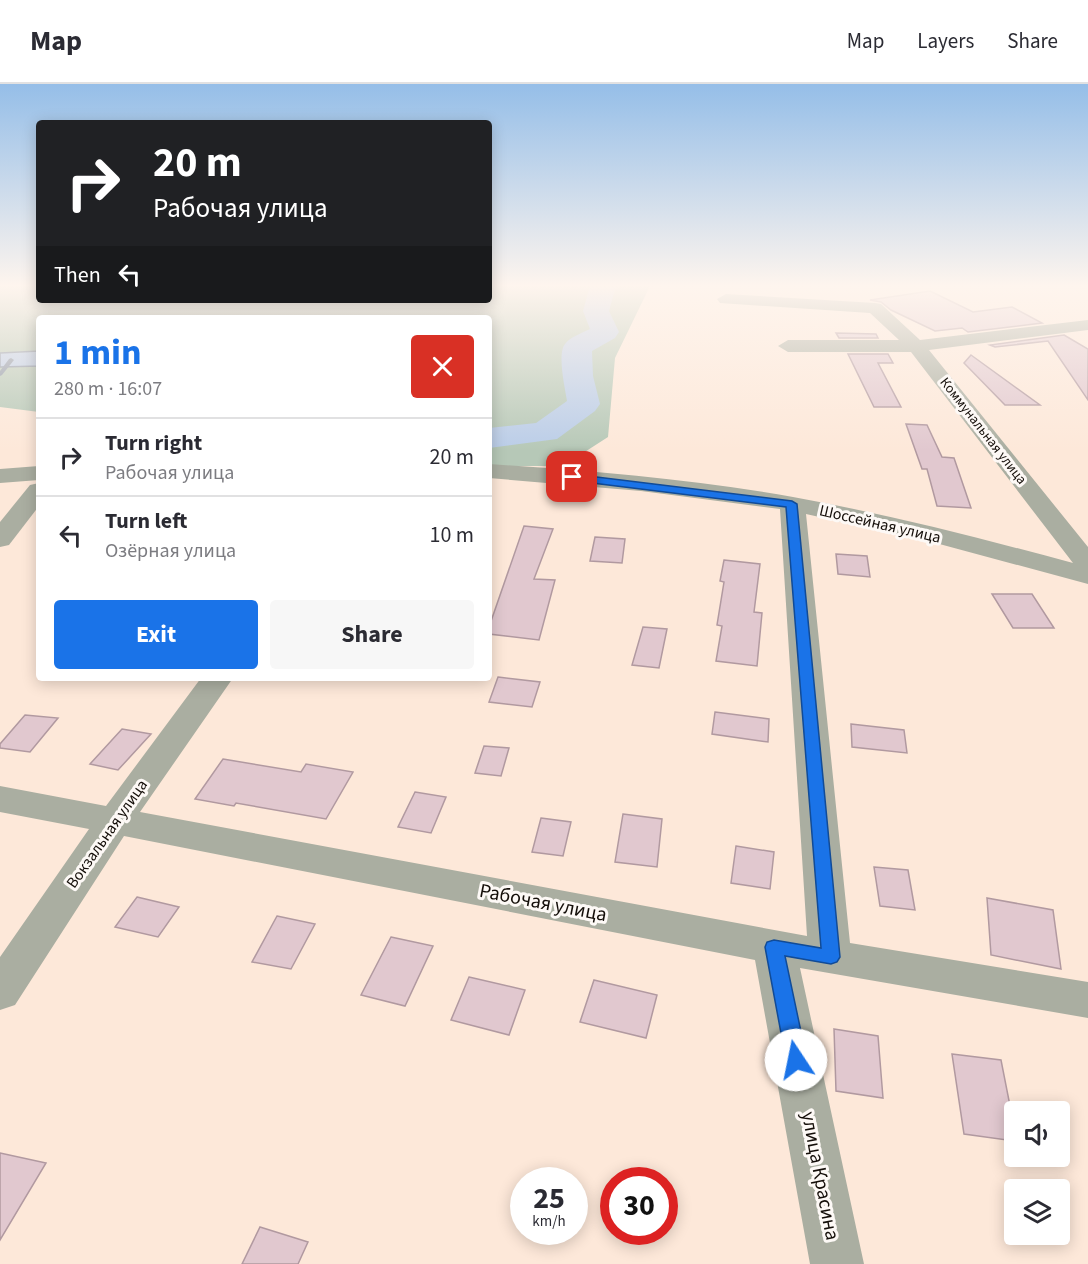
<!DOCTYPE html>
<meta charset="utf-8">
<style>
body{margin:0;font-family:"Source Sans 3",sans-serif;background:#f7f7f7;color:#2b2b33;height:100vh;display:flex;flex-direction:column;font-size:22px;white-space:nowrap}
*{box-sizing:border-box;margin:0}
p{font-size:20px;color:#7c7c81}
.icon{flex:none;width:33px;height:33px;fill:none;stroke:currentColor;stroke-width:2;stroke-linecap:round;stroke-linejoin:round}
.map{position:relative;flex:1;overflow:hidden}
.drawer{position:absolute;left:36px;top:231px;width:456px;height:366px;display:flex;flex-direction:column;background:#fff;border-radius:6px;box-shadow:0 3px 15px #0003}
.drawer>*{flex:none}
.top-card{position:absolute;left:36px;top:36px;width:456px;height:183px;border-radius:6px;box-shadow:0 3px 15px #0003;background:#202124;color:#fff;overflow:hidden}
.tools{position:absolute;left:1004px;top:1017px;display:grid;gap:12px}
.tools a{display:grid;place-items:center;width:66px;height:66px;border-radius:6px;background:#fff;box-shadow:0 3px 15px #0003;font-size:30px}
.speed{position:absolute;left:510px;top:1083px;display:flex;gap:12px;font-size:30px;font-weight:700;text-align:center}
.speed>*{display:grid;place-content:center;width:78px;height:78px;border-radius:50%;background:#fff;box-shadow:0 3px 15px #0003;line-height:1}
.speed small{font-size:15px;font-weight:400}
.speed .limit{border:9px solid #d22;background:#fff;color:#111}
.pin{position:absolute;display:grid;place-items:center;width:51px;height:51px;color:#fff;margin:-26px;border-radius:12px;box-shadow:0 3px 9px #0006}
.me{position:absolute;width:66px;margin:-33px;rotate:349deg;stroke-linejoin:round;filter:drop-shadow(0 0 4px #0008)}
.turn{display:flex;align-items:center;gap:21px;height:126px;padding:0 18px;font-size:27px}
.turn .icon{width:78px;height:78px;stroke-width:2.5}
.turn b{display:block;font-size:42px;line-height:51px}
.then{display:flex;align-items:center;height:57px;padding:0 18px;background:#0003;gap:12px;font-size:22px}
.round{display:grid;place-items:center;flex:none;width:63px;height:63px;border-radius:6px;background:#f7f7f7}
.overview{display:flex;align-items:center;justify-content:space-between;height:102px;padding:0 18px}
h1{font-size:36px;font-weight:700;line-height:45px;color:#1a73e8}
.cta{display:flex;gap:12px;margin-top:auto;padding:12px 18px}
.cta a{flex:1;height:69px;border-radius:6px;background:#1a73e8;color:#fff;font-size:24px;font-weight:700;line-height:69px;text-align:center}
.cta a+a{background:#f7f7f7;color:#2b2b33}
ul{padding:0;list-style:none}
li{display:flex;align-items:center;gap:18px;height:78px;padding:0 18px;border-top:2px solid #e1e1e2}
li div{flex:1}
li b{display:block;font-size:22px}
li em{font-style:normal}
header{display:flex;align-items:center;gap:36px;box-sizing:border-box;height:84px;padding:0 30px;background:#fff;border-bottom:2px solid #e1e1e2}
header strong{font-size:28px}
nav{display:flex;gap:33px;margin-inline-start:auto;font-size:21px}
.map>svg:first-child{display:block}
.green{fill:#b6c8b7}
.water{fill:#bacde8;stroke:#8894a5;stroke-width:1.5}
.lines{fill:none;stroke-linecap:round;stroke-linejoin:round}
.stream{fill:#8894a5;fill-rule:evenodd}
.river{fill:#bacde8;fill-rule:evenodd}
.building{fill:#e1c8cf;stroke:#b199a0;stroke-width:1.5}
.minor{fill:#aaaea1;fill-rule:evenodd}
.route{fill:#1a73e8;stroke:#114b97;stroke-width:1.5}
.labels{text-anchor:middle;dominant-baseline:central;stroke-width:6;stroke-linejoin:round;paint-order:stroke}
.far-street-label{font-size:14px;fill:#140e09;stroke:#fdf9f6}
.street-label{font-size:16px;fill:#140e09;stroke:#fdf9f6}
.near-street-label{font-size:20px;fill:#140e09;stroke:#fdf9f6}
</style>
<header>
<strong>Map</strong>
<nav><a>Map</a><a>Layers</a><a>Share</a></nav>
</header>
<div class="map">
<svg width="1088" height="1180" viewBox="0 0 1088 1180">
<rect width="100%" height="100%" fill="#fde8d9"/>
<g class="green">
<path d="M0,202H39V216H489V202H650L615,274L608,353L549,391L547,382H489V234H39V267L0,269Z"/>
<path d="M39,282V328L0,323V283Z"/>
</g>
<path class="water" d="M39,267V282L0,283V269Z"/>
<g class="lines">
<path class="stream" d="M11,274L14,276L2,291L0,292V287L9,275Z"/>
<path class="river" d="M590,202H616L609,227L619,248L615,254L592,267L593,292L600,320L595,327L557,355L489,364V344L536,339L567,317C565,304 557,270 565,260C570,253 582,249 590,245L583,227Z"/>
</g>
<g class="building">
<path d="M930,207L973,228L1012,223L1042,239L968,248L962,244L935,247L891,226L881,218L870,216Z"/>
<path d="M836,249L876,250L878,254H839Z"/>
<path d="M1064,251L1088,265V316L1048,257L995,263L990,261Z"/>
<path d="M848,270H888L893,279H878L901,323H874Z"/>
<path d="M971,271L1040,321H1005L964,279Z"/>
<path d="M906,340L927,341L942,373L954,374L971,424L937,422L927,385H922Z"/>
<path d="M524,442L553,445L534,495L555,496L539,556L489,550V543Z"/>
<path d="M595,453L625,455L622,479L590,477Z"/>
<path d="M836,470L867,472L870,493L838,490Z"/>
<path d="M724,476L760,480L754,528L762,529L757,582L716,577L722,542L717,541L724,498L720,497Z"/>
<path d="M992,510H1032L1054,544H1013Z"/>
<path d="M643,543L667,545L659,584L632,581Z"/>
<path d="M498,593L540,598L532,623L489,618Z"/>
<path d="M715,628L769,635L768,658L712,650Z"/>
<path d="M25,631L58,634L30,668L0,664V660Z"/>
<path d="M851,640L904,646L907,669L852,663Z"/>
<path d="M122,645L151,650L118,686L90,680Z"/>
<path d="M484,662L509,664L501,692L475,689Z"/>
<path d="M223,675L301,688L306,680L353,688L326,735L236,719L234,722L195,715Z"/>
<path d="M415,708L446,713L431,749L398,743Z"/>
<path d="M623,730L662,735L657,783L615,778Z"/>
<path d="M541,734L571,738L563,772L532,768Z"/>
<path d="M736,762L774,768L770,805L731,799Z"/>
<path d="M874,783L908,786L915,826L880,822Z"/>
<path d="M137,813L179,823L158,853L115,843Z"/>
<path d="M987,814L1053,826L1061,885L991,871Z"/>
<path d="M277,832L315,840L291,885L252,878Z"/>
<path d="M391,853L433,862L405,922L361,911Z"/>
<path d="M469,893L525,906L509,951L451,936Z"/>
<path d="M594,896L657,911L646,954L580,938Z"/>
<path d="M834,945L878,952L883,1014L836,1007Z"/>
<path d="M952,970L1001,976L1014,1042V1057L964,1050Z"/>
<path d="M0,1069L46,1079L0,1156Z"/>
<path d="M260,1143L308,1158L298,1180H242Z"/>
</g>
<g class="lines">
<g class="minor">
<path d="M726,210L875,219L881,220L920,256L1088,236V246L929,266L1088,463V500L932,458L806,430L850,859L1088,898V934L800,884L864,1180H810L755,876L124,752L15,921L0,926V873L89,745L0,728V702L106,722L201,594H233L140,728L807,852L780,425L641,407L489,394V380C591,387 693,395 793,413C887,430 980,454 1073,479L911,268H788L778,262L788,256H899L870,229L720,219L717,215Z"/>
<path d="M39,382V396L0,399V385Z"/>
<path d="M39,399V422L9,461L0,463V438L30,401Z"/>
</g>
</g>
<linearGradient id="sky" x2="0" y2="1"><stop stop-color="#95bee8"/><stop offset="0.55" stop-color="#fef5ee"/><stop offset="1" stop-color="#fef5ee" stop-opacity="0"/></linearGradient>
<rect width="1088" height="367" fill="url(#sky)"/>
<path class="route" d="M572,390L792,417L797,420L840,873L837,878L831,880L785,872L807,976L804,982L796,985L789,982L786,976L765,863L767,858L774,856L821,864L786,423L568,396L567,393Z"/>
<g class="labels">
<g class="far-street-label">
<text transform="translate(983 347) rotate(52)">Коммунальная улица</text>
</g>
<g class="street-label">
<text transform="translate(880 440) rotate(13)">Шоссейная улица</text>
<text transform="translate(107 750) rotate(-55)">Вокзальная улица</text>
</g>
<g class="near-street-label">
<text transform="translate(543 819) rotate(11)">Рабочая улица</text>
<text transform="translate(820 1092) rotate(79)">улица Красина</text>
</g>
</g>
</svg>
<div class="tools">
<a><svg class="icon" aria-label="sound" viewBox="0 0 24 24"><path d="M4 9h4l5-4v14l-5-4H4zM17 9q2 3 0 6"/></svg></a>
<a><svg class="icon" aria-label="layers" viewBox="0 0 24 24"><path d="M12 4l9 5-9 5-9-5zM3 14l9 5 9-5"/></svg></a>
</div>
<div class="speed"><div>25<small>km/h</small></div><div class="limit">30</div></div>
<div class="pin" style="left:572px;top:393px;background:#d93025"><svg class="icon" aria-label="arrive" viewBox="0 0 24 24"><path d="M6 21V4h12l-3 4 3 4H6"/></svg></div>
<svg class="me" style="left:796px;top:976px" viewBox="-20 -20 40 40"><circle r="19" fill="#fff"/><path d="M0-13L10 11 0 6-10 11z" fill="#1a73e8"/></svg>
<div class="top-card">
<div class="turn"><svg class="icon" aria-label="right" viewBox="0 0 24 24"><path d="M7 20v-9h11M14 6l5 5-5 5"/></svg><div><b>20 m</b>Рабочая улица</div></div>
<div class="then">Then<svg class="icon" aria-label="left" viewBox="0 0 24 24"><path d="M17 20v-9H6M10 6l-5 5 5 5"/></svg></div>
</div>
<section class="drawer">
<div class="overview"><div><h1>1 min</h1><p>280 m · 16:07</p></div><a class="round" style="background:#d93025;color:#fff"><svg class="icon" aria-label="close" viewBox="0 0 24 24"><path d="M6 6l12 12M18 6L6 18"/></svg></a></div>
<ul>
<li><svg class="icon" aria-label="right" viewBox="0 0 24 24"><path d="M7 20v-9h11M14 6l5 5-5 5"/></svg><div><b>Turn right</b><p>Рабочая улица</p></div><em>20 m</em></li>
<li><svg class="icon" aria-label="left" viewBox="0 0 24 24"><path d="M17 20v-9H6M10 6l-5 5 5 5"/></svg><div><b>Turn left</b><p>Озёрная улица</p></div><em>10 m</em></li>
</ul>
<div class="cta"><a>Exit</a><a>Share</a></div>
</section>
</div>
